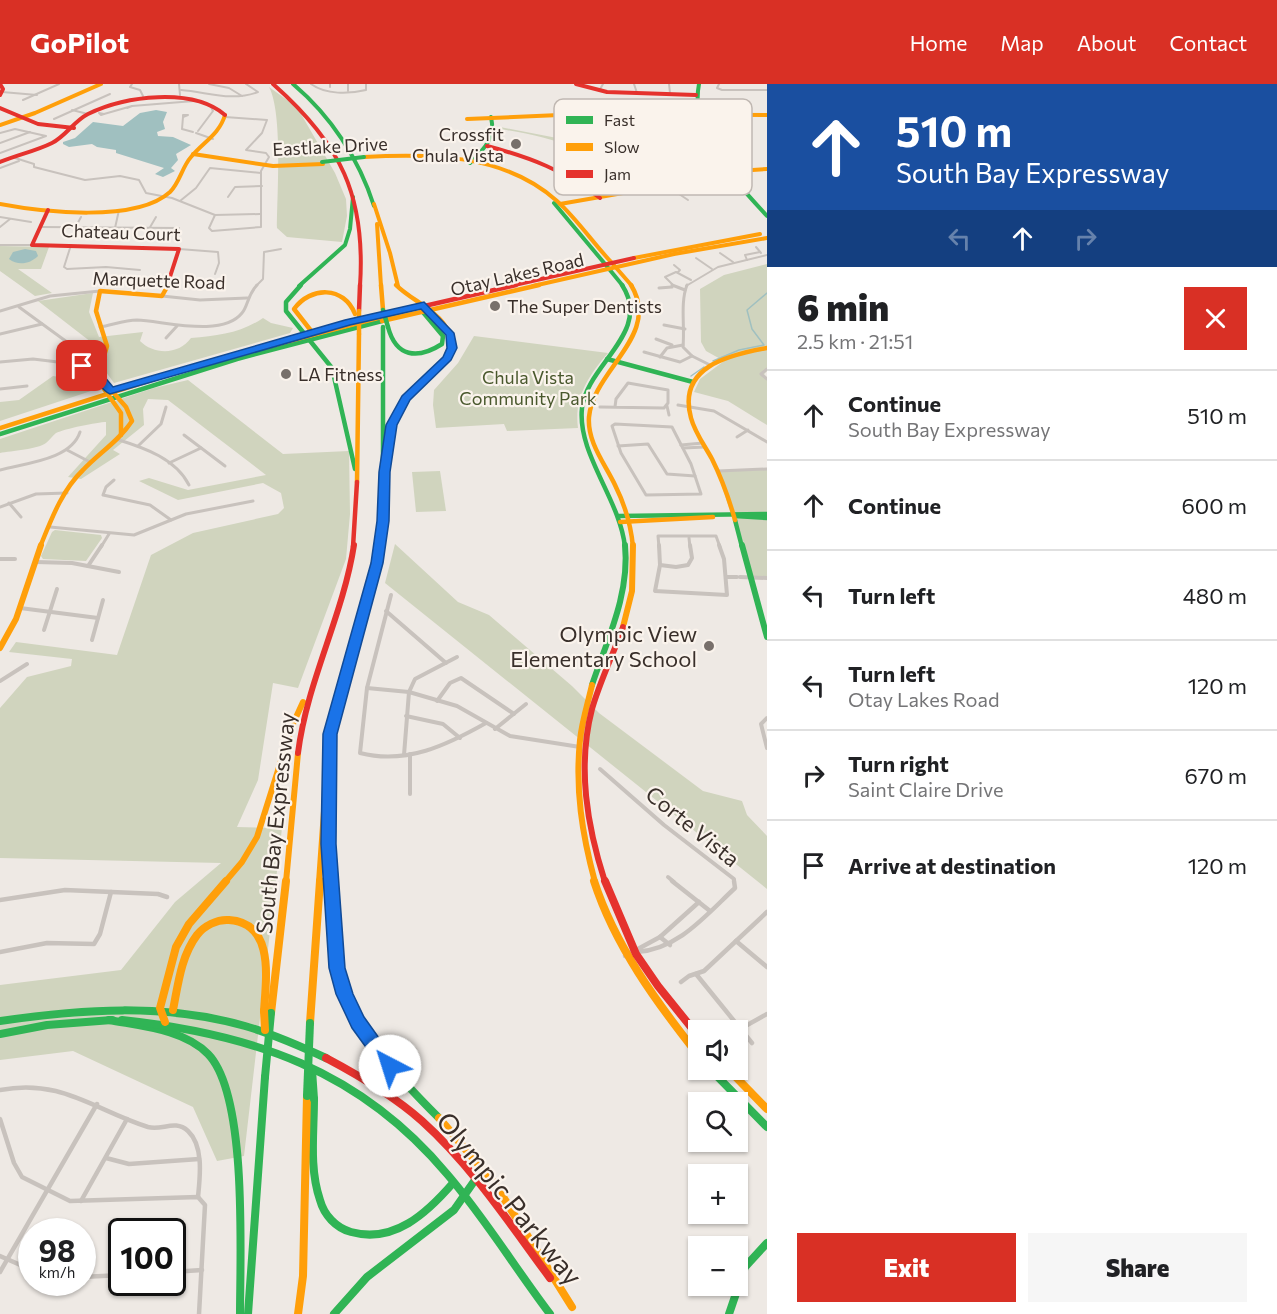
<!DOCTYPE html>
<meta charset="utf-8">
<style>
body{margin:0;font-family:Commissioner,sans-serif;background:#f6f6f6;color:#202124;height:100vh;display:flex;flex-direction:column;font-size:22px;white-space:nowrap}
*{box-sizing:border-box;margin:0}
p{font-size:20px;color:#757577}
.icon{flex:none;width:33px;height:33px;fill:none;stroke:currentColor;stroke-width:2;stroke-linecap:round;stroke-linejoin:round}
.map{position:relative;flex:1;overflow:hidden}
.sheet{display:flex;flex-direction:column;background:#fff;width:510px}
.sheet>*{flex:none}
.guide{background:#1a4fa0;color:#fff;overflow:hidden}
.tools{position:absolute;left:688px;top:936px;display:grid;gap:12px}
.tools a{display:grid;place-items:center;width:60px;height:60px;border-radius:0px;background:#fff;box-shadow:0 2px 4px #0004;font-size:30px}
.speed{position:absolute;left:18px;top:1134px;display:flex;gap:12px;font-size:30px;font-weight:700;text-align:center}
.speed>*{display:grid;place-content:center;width:78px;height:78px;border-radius:50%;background:#fff;box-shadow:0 2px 4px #0004;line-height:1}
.speed small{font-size:15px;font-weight:400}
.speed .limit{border:3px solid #111;border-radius:9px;background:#fff;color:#111}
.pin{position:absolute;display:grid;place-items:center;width:51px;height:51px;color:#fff;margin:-26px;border-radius:12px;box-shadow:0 3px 9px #0006}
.me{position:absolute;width:66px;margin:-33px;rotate:320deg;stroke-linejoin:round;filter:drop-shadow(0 0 4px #0008)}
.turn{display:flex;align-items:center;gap:21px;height:126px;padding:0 30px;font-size:27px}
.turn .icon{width:78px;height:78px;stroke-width:2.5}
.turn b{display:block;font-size:42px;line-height:51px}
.lanes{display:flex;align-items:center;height:57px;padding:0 30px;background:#0003;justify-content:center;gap:30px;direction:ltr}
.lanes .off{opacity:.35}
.round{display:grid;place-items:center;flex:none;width:63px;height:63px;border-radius:0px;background:#f6f6f6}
.summary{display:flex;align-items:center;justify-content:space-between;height:102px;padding:0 30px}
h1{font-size:36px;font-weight:800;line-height:45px}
.action{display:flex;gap:12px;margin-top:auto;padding:12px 30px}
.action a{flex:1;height:69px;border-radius:0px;background:#d93025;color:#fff;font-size:24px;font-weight:800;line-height:69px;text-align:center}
.action a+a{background:#f6f6f6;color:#202124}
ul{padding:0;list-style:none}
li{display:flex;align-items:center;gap:18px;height:90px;padding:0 30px;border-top:2px solid #e0e0e0}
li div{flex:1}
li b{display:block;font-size:22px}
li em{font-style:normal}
header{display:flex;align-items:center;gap:36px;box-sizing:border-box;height:84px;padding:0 30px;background:#d93025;color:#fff}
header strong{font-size:28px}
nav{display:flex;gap:33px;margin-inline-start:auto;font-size:21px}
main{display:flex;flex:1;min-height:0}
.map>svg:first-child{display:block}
.green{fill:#d0d4be}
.water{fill:#a0c0c0}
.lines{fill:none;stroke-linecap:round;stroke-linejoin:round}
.stream{stroke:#a0c0c0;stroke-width:1.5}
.street-far3{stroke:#c8c2bd;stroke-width:2}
.street-far2{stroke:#c8c2bd;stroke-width:3}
.street-far1{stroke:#c8c2bd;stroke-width:4}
.street{stroke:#c8c2bd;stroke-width:4.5}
.fast-far3{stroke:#30b455;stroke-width:4}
.fast-far2{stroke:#30b455;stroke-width:4.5}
.fast-far1{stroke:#30b455;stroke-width:6}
.fast{stroke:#30b455;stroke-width:8}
.slow-far3{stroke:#ff9f0a;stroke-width:4}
.slow-far2{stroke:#ff9f0a;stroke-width:4.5}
.slow-far1{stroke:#ff9f0a;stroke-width:6}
.slow{stroke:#ff9f0a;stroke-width:8}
.jam-far3{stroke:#e5322d;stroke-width:4}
.jam-far2{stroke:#e5322d;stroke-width:4.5}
.jam-far1{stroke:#e5322d;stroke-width:6}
.jam{stroke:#e5322d;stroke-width:8}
.fast-bridge-far2{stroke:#30b455;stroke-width:4}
.fast-bridge-far1{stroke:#30b455;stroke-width:4.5}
.fast-bridge{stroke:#30b455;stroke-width:8}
.slow-bridge-far1{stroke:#ff9f0a;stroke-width:4.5}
.slow-bridge{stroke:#ff9f0a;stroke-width:8}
.route{fill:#1a73e8;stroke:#114b97;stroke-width:1.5}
.poi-dot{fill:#78706b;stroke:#faf3ec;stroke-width:2}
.labels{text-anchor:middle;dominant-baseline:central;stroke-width:4.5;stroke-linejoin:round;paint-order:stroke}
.far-poi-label{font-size:18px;fill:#392f2a;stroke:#faf3ec;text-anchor:start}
.far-street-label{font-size:18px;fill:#392f2a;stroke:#faf3ec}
.far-park-label{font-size:18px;fill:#49582d;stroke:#faf3ec}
.poi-label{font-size:22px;fill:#392f2a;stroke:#faf3ec;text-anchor:end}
.street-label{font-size:22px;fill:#392f2a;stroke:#faf3ec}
.near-street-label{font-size:27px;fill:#392f2a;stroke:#faf3ec}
.key{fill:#faf3ec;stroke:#c0b8b2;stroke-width:1.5}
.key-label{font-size:16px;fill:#392f2a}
</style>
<header>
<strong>GoPilot</strong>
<nav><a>Home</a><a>Map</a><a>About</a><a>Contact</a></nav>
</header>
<main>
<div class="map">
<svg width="767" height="1230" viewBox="0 0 767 1230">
<rect width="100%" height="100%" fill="#eee9e4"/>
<g class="green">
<path d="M269,3L297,23L335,89L346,115L347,132L342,158L287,153L277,144C277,112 283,29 269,3Z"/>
<path d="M500,43L557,54L607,53L650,57L654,61L705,58L707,61L657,64L618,78L651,98L639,101L585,70L573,75L565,72L577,67C555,54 525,49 500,45Z"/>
<path d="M0,162L49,163L41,185H18L52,209L35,212L0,187Z"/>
<path d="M767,180V287L764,290L767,294V341L728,317L694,308L700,295L724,277L706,267L701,258L700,205L724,191Z"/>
<path d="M93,209L89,228L99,253L143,248L140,257C154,271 179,271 191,254C218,252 241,249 263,234L271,239L293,244L290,249L114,299L103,284L105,279L89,278L93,263L91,258L38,217Z"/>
<path d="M474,252L608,269C588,292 574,314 578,344L507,347L504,340L436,344L433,321L434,306L458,279Z"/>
<path d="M53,292L93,298L97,305L0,337V318L19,316Z"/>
<path d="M188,296L283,370L349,367L350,430L346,475L298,604L273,599L258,696L237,743L282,744L244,1072L217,1077L193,1023L73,967L0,976V901L121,886L175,818L221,779L0,774V624L27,593L71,582L72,575L9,568L16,558L117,571L151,471L193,449L278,430L284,424L281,409L263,399L178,416L139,397L149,394L188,406L266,391L168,316L148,315L143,325L144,341L113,366L120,370L81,395L68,393L106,351V338C98,338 64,345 56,349C52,352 50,356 46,359C39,365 11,367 0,369V355L154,304Z"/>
<path d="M767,385V494H752L717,387Z"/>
<path d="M440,387L446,427L416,428L412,388Z"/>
<path d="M55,446L101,451L102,454L86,477L43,475L41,472L52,448Z"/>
<path d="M395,460L458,518L489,531L572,602L599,629L703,707L742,717L747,731L767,752V805L385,499Z"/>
</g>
<g class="water">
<path d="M156,26L167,28L163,38L165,45L157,48L158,52L173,53L191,61L176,70L178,76L171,84L175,87L163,93L155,90L164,84L116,69V66L97,63L92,60L69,63L63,60V58L75,54L93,38L123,42L140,29Z"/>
<path d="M25,165L36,167L38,172C30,180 18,182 9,175L13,168Z"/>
</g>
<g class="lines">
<g class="stream">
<path d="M713,277L739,266L764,261L752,245L747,226L767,209"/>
<path d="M691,292L704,283"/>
</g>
<g class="street-far3">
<path d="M132,0L130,3L140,6L143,12"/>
<path d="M179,0L180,11"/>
<path d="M209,0L229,4L242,12"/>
<path d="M311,0C326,11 349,10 366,6V0"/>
<path d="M330,0V3"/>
<path d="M348,0V7"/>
<path d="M634,0L637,9"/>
<path d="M669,0L670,9"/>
<path d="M719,0L717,4L722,6H767"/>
<path d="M181,6C208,8 231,18 258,8L246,0"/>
<path d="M599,7L603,0"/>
<path d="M2,8L37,11"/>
<path d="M23,16L59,0"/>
<path d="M132,22L194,17"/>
<path d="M72,26L88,30"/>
<path d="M99,29L104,30L101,31Z"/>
<path d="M104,30L132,22L127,24"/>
<path d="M183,31H188L183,33Z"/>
<path d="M183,33L182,45L193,48"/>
<path d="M54,35L110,10"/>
<path d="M198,47L213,27L210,21"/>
<path d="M0,49L15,45L46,52L0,69"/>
<path d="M196,49L213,55"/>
<path d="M0,59L30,48"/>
<path d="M12,73L34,80V83L85,96L120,92L139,96L146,109L172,114L215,131L260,130"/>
<path d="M0,84L19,77"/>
<path d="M661,98L688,116"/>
<path d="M228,113L235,103L262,102"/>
<path d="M180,117L196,104L210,84L261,89"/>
<path d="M215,131L209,144L212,147L261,143V87L269,73L266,69L246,66L262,49L267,36L225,33"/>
<path d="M0,133L31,138"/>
<path d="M0,143L10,135"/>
<path d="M40,143L179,144"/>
<path d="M75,144L81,133"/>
<path d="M115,144L119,126"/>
<path d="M149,145L156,133"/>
<path d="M0,161H32"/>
<path d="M71,161L64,183L67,185L106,183L140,186"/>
<path d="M756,163L761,169"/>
<path d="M179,165L218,168L219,179L215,190"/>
<path d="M720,169L733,178"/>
<path d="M696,174L712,185"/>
<path d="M747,176L745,171L760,168"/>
<path d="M674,181L680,186L678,188"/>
<path d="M256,202L263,195L264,168L281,165"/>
<path d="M674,202L665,193L676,188L691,196"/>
<path d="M686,202L718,183L767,171"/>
</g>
<g class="street-far2">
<path d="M672,201L685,206"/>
<path d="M687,201C680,219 685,242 683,263L692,272L710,281"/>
<path d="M659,204L672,203"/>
<path d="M162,212L200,216L247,214"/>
<path d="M19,223L67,258L69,262L67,270L60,278"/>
<path d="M0,227L50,212L100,207"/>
<path d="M664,241L685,245"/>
<path d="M100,243C112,241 125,236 137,236C164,237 222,254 242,229C248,222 247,212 257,201"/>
<path d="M0,250L42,240"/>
<path d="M166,254L177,242"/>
<path d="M656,255L672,261"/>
<path d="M644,268L680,278L692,272"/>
<path d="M660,273L667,264L683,261"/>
<path d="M0,278L33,275L99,283"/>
<path d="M767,285L761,290L767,295"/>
<path d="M0,305L27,302"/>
<path d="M678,321L714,327L767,358"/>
<path d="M667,322L669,331"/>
<path d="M600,323L664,324L668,319V306L628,299L616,315L615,323"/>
<path d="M615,340L672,343L691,380L701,410L646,411L621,369L612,342Z"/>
<path d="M184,351L225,382"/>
<path d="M737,353L748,346"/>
<path d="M119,356C145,364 176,375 189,401"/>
<path d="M681,361L703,359"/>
<path d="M138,362L161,340L166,323"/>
<path d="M618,362L648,360L667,390L695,392"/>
<path d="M683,364L705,363"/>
<path d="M67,366L90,378"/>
<path d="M169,379L201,364"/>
<path d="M0,386C25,379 71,376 80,348"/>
<path d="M718,387L767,385"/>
<path d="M114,396L106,403L103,411L150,421L171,436"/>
<path d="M9,419L21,433"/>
<path d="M0,423L36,410L67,409"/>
<path d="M50,443L134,451L186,430L253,417"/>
<path d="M689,454L690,463"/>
<path d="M101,463L109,450"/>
<path d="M659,463L658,452H716L720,463"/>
</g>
<g class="street-far1">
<path d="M659,461L660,481L655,507L727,511L724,475L719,461"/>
<path d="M0,475H15"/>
<path d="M36,478L72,479L119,488"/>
<path d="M660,481L676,483L688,481L692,474L690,461"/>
<path d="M88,482L102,461"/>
<path d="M726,493H737"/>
<path d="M740,493L767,494"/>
<path d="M391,511L367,604L360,669C406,681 447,661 486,639"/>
<path d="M20,524L98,534"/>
<path d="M386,527L446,579"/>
<path d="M44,546L57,505"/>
<path d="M92,556L103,516"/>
<path d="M0,597L27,580"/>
<path d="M367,604L409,608L457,622L510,652L580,663"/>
<path d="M437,617L450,599L461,594L514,630"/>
<path d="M406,632L443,640L460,654"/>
<path d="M767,634L761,640L767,664"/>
<path d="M495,645L526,620"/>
<path d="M410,670V710"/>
<path d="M404,671L409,608L415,595L457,573"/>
<path d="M600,685L664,741L734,795V798"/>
<path d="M668,793L674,798"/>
</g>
<g class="street">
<path d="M672,797L710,827"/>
<path d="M0,816L65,806L158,810L167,813"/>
<path d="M660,853L670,861"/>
<path d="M736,857L767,883"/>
<path d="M0,868L47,859L94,860L100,850L111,808"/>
<path d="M636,868C678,866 706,831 735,804L734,797"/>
<path d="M625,872L660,853L699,818"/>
<path d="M696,890L752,959"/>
<path d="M681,898L689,892L704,887L767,828"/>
<path d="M740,945L767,930"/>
<path d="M0,1006C61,994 94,1026 148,1043C162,1047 175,1035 188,1047C204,1062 200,1093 198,1113"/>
<path d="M0,1035L14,1079L22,1093L70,1117L198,1113L205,1121L199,1230"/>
<path d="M106,1074L129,1080L199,1075"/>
<path d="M81,1117L127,1035"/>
<path d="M0,1172L32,1186"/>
<path d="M0,1188L97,1020"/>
<path d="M172,1188L202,1186"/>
<path d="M82,1193L122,1191"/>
</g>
<g class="fast-far3">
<path d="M293,0C331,32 359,75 374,122"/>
<path d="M699,0C689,50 736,98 767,132"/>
<path d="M470,79C484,65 496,54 491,33"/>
<path d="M554,119L605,180"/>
<path d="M605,180L623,202"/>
<path d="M299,202L345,161L350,145L353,113"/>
</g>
<g class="fast-far2">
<path d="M301,201L286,218V227L332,284L355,385"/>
<path d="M622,201C653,248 587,280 582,324C577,370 620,415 625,463"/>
<path d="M388,243C396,273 417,276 442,260L443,252L422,227"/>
<path d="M607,275L693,298"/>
<path d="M0,350L237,275L382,237"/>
<path d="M619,432L767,430"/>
<path d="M735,432L767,434"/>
<path d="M735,436L742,463"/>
<path d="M378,463L383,437V243"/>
</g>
<g class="fast-far1">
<path d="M742,461L767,553"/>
<path d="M592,601C607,556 630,510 625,461"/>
<path d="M327,685C330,625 354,569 369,511C374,495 376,478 379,461"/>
<path d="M329,702L330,798"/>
</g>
<g class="fast">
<path d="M330,797C335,916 356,951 439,1034"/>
<path d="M109,936C140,942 184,945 208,970C248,1011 240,1172 240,1230"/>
<path d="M122,936C253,950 360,986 447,1090C485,1134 515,1184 550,1230"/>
<path d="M0,937C82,925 164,919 245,942C273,950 300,962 326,974"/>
<path d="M0,950L47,941L112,936"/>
<path d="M711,986L767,1043"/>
<path d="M314,1015C314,1049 309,1084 320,1116C324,1131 336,1144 351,1148C394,1160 427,1129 453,1099"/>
<path d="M248,1230L265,993"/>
<path d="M334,1230L367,1193L454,1126L475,1096"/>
<path d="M729,1230L745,1183L767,1159"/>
</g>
<g class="slow-far3">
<path d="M467,35L582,30L767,31"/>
<path d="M0,41L35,29L101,0"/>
<path d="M193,70L273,82L323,80"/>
<path d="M364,73C430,69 505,70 557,117C577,135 593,159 612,179"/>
<path d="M0,120C42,128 136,139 170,108C180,98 182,83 191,73C203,58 219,51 225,31"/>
<path d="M374,120L390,169L398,202"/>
<path d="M560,120L623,109L691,90L767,85"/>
<path d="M377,140L381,202"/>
<path d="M634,174L760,150"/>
<path d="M612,179L632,202"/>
<path d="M533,202L674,170L767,154"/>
</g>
<g class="slow-far2">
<path d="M381,201L383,226"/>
<path d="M631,201C662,251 593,286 589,333C587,358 605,380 615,401C625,421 631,441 633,463"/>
<path d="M382,237L539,201"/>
<path d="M312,248L294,225C311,202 344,202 355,230"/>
<path d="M0,344L208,278L420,223"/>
<path d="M121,351V329L97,295L107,262L96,227L100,207L162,212L167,203"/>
<path d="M388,369C390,354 391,337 399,324C415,298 471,275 443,239C431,223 410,215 396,201"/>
<path d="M357,398L359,250"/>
<path d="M735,436C729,415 722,395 712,375C705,362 695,349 691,334C677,283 728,271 767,264"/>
<path d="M620,438L713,433"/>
<path d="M40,463C51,436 62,406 83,386C99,369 119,357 132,337L126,323L98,291"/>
</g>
<g class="slow-far1">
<path d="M623,543L632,507L633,461"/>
<path d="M0,564L16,535L41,461"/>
<path d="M592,601C588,619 582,637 580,656C575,705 582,750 595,798"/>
<path d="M225,798L242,778L257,753L292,642L303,618"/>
<path d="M286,798L298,669"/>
<path d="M319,798L327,685"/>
</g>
<g class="slow">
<path d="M594,797C615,862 657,919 699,972"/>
<path d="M173,926C178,901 181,872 197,851C204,842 217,835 229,836C275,839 266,895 264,927"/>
<path d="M271,929L286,797"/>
<path d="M165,938L160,924L176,863L189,840L226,797"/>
<path d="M310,939L320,797"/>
<path d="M729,986L767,1025"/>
<path d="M439,1034L495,1100L572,1223"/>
<path d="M298,1230L303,1192L307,1012"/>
</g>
<g class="jam-far3">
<path d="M0,0L3,5L0,11"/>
<path d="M273,0C341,60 366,112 360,202"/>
<path d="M576,0L607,8L696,11"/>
<path d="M0,24L38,40L74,44"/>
<path d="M487,62C529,73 566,87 600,114"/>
<path d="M0,78C17,71 36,67 52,59C66,52 74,37 88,30C125,12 192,3 225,31"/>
<path d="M48,126L32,161L179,165L167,202"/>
<path d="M510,202L634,174"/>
</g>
<g class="jam-far2">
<path d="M420,223L516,201"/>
<path d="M359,227L360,201"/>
<path d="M353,463L357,398"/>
</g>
<g class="jam-far1">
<path d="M298,669C307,597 343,532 354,461"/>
<path d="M605,798C587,742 577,683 592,625C600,597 613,571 623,543"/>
</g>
<g class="jam">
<path d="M605,797L636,870L658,902L699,953"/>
<path d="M326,974C360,992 394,1012 422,1037C472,1082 510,1140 550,1194"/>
</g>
<path class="fast-bridge-far2" d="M322,78L364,73"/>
<path class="fast-bridge-far1" d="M383,226L388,243"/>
<g class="fast-bridge">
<path d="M312,986L314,1015"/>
<path d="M265,993L271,929"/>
<path d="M307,1012L310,939"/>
</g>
<path class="slow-bridge-far1" d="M359,227V250"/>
<path class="slow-bridge" d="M264,927L265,946"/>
</g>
<path class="route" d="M424,218L454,249L457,264L451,276L410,316L397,341L390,388L389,437L383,479L337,650L336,760L345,884L353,910L364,933L399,982L396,988L390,990L384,988L352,944L336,910L329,884L321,760L323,650L371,479L377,437L379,388L386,341L402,312L443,273L447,264L446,251L421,225L350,241L110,310C103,307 93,294 93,286L77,282L82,279L102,281L103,291L113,303L345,236Z"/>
<g class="poi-dot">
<circle cx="516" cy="60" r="6"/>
<circle cx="495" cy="222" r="6"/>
<circle cx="286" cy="290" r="6"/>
<circle cx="709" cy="562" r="6"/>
</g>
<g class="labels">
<g class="far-poi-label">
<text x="504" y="50" text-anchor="end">Crossfit<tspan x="504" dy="21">Chula Vista</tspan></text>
<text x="507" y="222">The Super Dentists</text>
<text x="298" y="290">LA Fitness</text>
</g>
<g class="far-street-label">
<text transform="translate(330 62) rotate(-3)">Eastlake Drive</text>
<text transform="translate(121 148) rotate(2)">Chateau Court</text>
<text transform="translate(517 190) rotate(-13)">Otay Lakes Road</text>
<text transform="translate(159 196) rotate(2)">Marquette Road</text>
</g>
<g class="far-park-label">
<text x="528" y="293">Chula Vista<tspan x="528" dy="21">Community Park</tspan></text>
</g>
<g class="poi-label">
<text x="697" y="549">Olympic View<tspan x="697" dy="25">Elementary School</tspan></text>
</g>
<g class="street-label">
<text transform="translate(275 739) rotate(-84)">South Bay Expressway</text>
<text transform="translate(693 742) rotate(39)">Corte Vista</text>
</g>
<g class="near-street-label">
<text transform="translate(510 1114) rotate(51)">Olympic Parkway</text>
</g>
</g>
<rect x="554" y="15" width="198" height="96" rx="9" class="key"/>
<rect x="566" y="32" width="27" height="8" fill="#30b455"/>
<rect x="566" y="59" width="27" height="8" fill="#ff9f0a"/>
<rect x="566" y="86" width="27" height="8" fill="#e5322d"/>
<g class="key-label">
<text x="604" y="42">Fast</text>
<text x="604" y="69">Slow</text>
<text x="604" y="96">Jam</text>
</g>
</svg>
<div class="tools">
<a><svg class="icon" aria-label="sound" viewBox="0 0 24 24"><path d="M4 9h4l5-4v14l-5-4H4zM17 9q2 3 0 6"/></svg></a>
<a><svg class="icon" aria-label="search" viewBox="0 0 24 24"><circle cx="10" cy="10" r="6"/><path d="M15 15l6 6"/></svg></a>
<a>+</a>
<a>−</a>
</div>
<div class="speed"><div>98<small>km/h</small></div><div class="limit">100</div></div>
<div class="pin" style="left:82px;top:282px;background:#d93025"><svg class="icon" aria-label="arrive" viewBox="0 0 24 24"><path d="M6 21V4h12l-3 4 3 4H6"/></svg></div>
<svg class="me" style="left:390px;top:982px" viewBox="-20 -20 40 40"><circle r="19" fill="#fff"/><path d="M0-13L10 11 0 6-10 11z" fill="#1a73e8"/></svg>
</div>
<section class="sheet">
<div class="guide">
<div class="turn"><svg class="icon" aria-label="ahead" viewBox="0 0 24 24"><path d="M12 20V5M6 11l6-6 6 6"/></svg><div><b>510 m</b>South Bay Expressway</div></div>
<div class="lanes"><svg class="icon off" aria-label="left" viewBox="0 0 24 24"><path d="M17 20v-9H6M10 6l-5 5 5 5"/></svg><svg class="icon" aria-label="ahead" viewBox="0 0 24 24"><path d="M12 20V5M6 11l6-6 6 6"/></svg><svg class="icon off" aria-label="right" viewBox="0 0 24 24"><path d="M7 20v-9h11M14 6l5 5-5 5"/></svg></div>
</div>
<div class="summary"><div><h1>6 min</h1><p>2.5 km · 21:51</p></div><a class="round" style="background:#d93025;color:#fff"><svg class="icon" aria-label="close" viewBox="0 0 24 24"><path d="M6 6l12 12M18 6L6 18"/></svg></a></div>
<ul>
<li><svg class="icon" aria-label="ahead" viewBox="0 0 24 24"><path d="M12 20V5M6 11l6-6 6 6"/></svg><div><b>Continue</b><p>South Bay Expressway</p></div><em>510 m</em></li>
<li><svg class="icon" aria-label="ahead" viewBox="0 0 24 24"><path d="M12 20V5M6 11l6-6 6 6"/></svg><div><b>Continue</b></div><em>600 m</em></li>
<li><svg class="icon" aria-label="left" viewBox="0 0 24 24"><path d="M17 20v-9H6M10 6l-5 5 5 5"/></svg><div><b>Turn left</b></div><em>480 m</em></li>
<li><svg class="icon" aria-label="left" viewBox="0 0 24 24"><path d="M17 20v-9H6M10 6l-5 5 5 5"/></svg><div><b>Turn left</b><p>Otay Lakes Road</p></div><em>120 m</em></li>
<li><svg class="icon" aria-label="right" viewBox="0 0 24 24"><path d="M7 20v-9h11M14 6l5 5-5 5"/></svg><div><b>Turn right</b><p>Saint Claire Drive</p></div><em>670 m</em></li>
<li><svg class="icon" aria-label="arrive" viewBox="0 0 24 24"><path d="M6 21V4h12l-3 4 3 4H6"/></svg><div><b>Arrive at destination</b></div><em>120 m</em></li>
</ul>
<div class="action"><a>Exit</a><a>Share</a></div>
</section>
</main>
